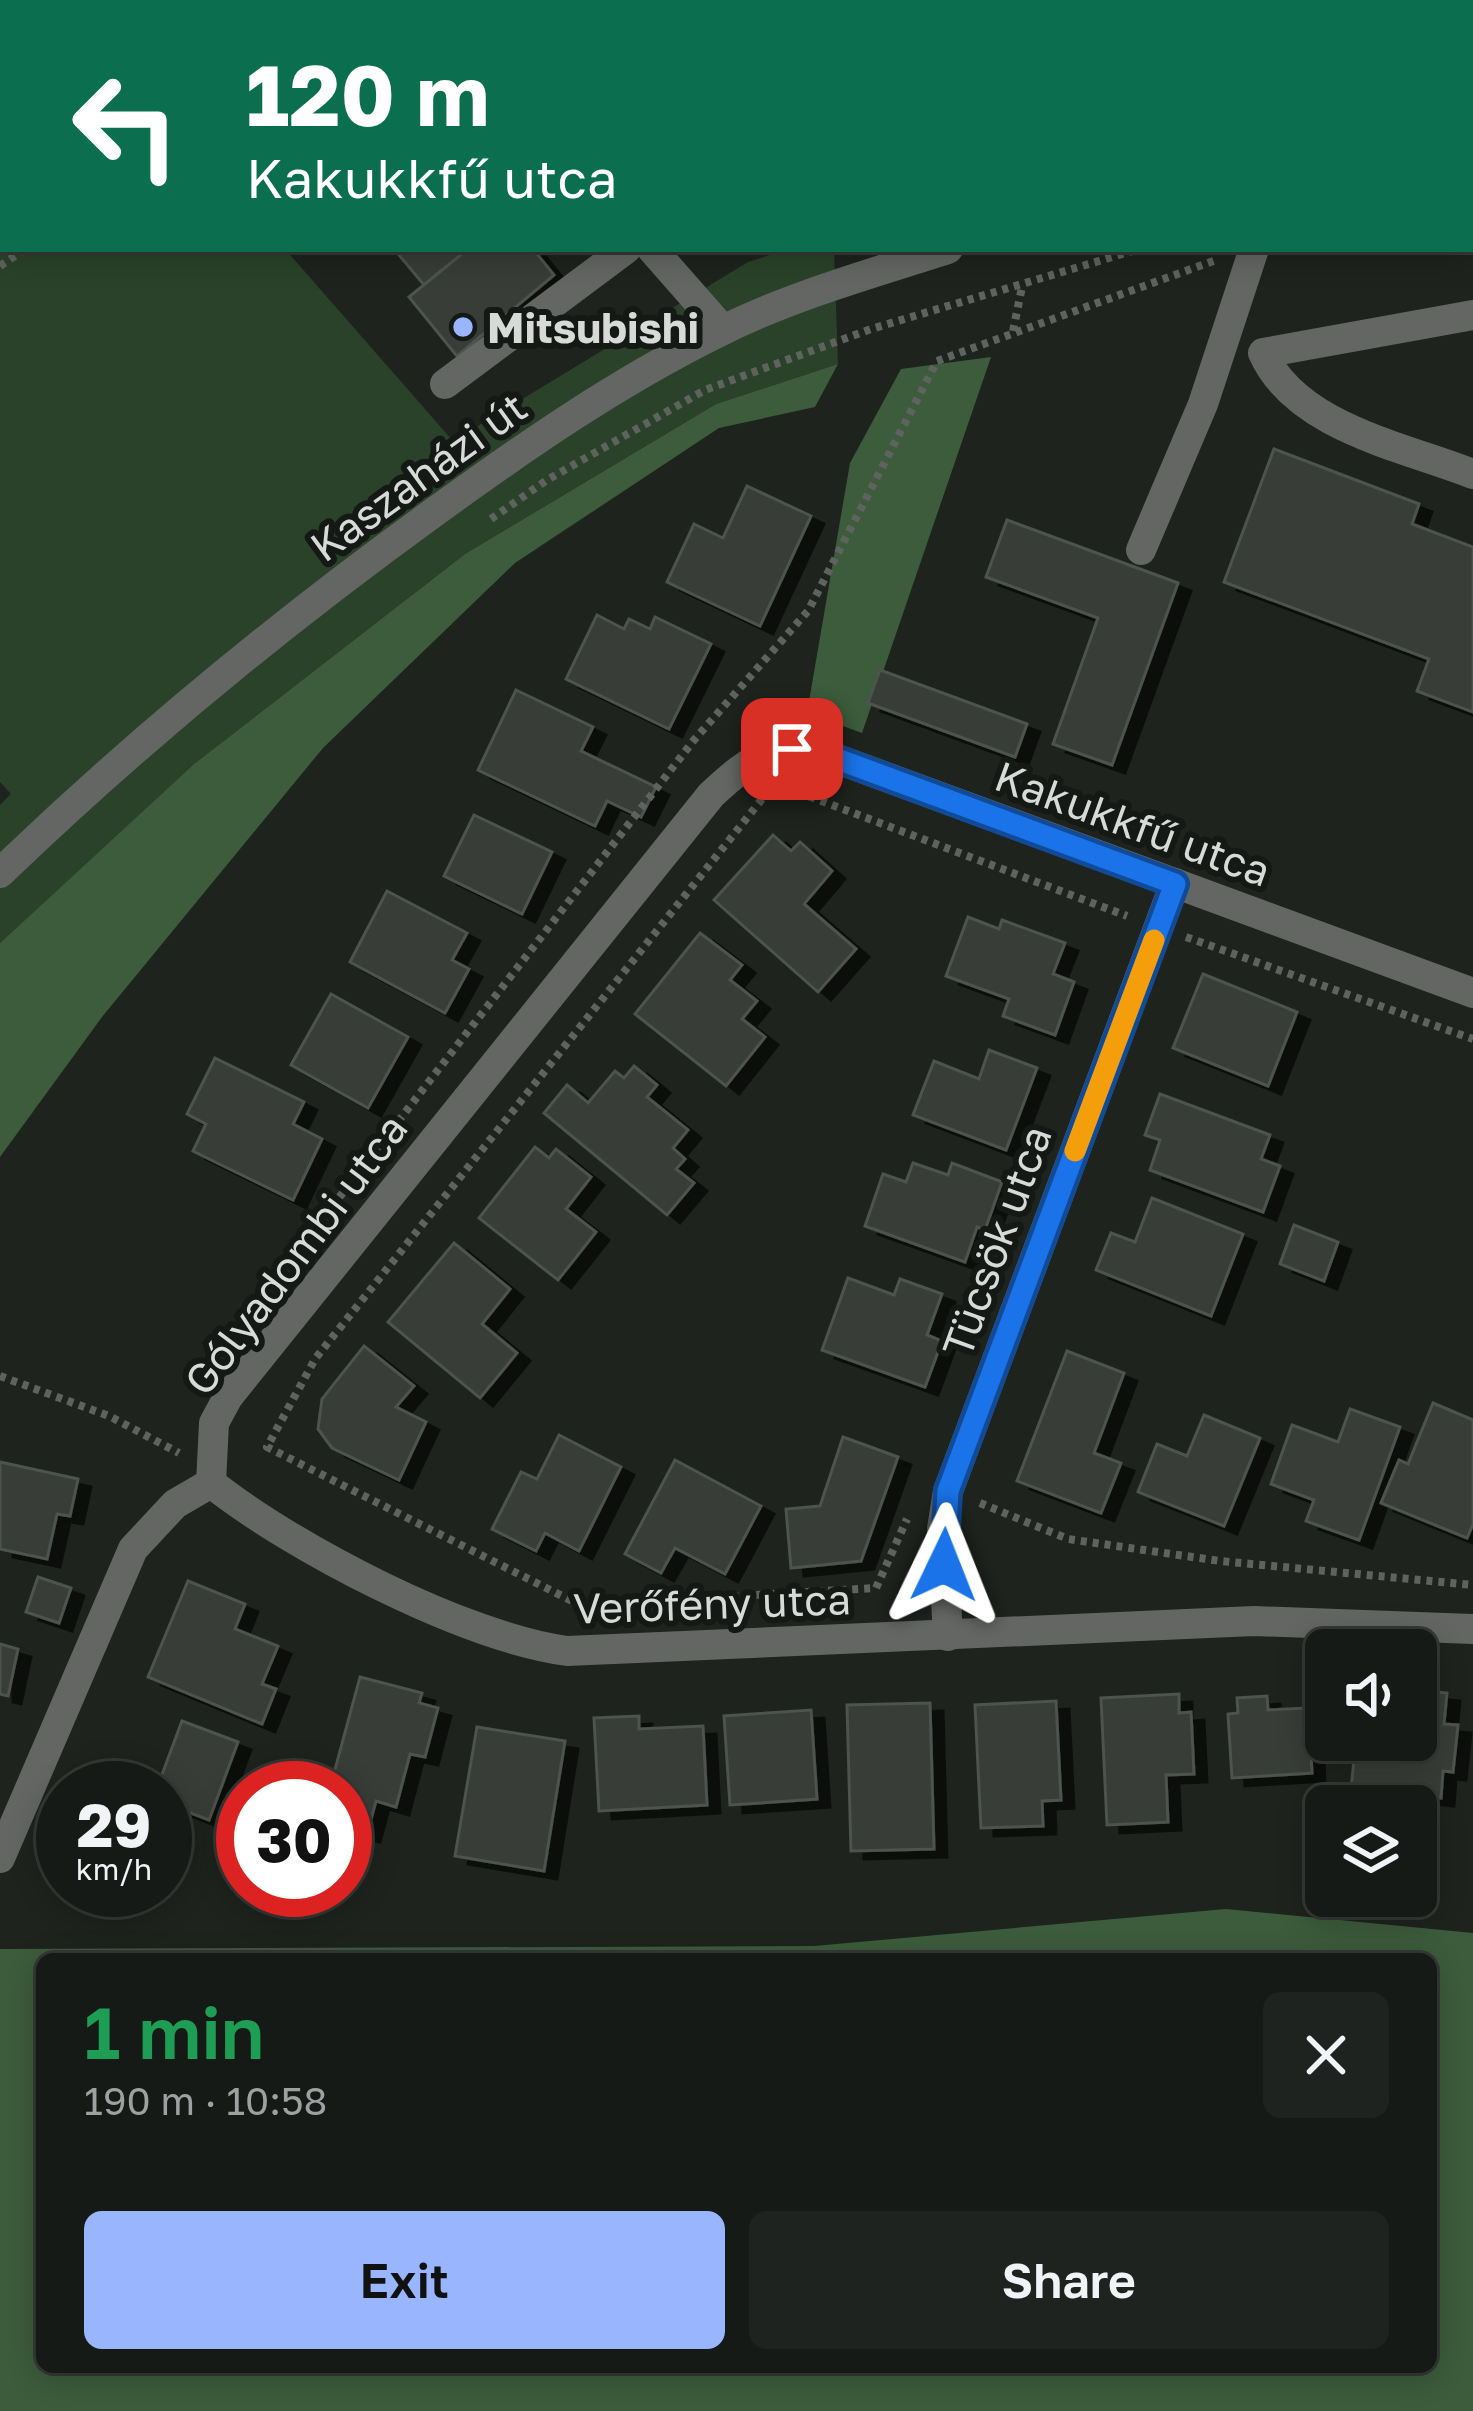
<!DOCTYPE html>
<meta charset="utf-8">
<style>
body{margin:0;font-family:"Golos Text",sans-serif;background:#1f231f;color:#f1f3f6;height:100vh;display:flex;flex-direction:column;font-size:45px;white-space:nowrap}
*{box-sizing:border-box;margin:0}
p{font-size:39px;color:#9ea1a1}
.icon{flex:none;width:66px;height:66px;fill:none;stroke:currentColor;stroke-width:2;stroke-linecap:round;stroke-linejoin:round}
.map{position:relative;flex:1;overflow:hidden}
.panel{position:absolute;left:36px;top:1953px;width:1401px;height:420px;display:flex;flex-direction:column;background:#161a16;border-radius:18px;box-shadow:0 6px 30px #0003,0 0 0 3px #353835}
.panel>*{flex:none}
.top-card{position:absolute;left:0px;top:0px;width:1473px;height:252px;box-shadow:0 6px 30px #0003,0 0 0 3px #353835;background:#0b6e4f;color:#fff;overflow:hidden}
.fabs{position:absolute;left:1305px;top:1629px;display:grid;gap:24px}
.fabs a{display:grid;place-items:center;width:132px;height:132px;border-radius:18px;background:#161a16;box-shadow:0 6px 30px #0003,0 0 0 3px #353835;font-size:60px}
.speed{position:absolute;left:36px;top:1761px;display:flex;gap:24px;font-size:60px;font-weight:700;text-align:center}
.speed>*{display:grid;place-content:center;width:156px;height:156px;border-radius:50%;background:#161a16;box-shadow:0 6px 30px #0003,0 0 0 3px #353835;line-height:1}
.speed small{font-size:30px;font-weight:400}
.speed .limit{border:18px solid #d22;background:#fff;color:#111}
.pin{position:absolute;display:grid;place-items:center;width:102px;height:102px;color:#fff;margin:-51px;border-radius:24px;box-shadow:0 6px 18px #0006}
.me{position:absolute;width:132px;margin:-66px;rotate:2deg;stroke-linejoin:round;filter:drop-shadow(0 0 9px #0008)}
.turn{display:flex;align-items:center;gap:42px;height:252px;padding:0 48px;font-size:54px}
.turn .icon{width:156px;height:156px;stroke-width:2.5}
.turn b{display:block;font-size:84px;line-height:102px}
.round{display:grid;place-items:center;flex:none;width:126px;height:126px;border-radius:18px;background:#1f231f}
.summary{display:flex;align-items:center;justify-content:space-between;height:204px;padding:0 48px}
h1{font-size:72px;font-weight:600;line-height:90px;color:#1e9e55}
.button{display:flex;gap:24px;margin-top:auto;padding:24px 48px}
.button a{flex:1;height:138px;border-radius:18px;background:#98b5fd;color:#111;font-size:48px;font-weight:600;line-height:138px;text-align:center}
.button a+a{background:#1f231f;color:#f1f3f6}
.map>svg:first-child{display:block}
.green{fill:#2a4229}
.forest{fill:#3c5c3b;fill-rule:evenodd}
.building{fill:#373c37;stroke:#4d524d;stroke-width:3;filter:url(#shadow)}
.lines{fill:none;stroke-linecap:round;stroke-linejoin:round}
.path{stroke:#5f635f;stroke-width:8;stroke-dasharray:6 6;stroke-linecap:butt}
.minor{stroke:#636663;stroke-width:30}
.route-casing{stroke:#114b97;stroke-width:30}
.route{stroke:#1a73e8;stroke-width:21}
.slow{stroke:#f59e0b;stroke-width:21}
.poi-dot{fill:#98b5fd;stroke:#151915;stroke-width:4.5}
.labels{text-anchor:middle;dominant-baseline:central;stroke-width:12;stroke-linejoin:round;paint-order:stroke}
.poi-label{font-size:42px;font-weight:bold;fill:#d7dad7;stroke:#151915;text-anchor:start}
.street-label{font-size:42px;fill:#d7dad7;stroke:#151915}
</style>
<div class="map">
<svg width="1473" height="2411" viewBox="0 0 1473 2411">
<defs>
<filter id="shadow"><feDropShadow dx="13" dy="8" stdDeviation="0" flood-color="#0009"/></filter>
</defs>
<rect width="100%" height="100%" fill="#1e231e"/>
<path class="green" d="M0,0L188,3H3V249H285L453,441L748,262L789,249H834L838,364L716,404L465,554L194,764L0,943V805L11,794L0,782Z"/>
<g class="forest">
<path d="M991,357L862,733L807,713L850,463L901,369Z"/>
<path d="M838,364L815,407L719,428L515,563L323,748L102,1017L0,1157V943L194,764L465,554L716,404Z"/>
<path d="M1226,1909L1473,1933V2411H0V1949L814,1946ZM1431,1959V2367H42V1959Z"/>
</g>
<g class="building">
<path d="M633,0H831L821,3Z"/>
<path d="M1255,0H1325L1328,3H1257Z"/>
<path d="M1415,0H1463L1461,3Z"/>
<path d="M394,249H468L424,285Z"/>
<path d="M468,249H533L554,275L457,356L409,297Z"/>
<path d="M1274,449L1419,504L1412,524L1473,547V712L1417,691L1429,659L1224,582Z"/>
<path d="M747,486L811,516L760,626L667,582L694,524L723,538Z"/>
<path d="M1007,520L1178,583L1112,765L1053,744L1098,618L986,577Z"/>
<path d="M597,615L624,629L629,619L650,629L655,617L711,644L669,729L566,679Z"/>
<path d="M880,670L1027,724L1015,757L868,703Z"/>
<path d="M516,690L593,727L581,751L656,787L641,817L607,801L595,826L478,770Z"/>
<path d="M474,815L552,852L522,914L444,876Z"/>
<path d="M773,835L791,851L800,842L832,871L804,904L856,949L818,992L714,900Z"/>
<path d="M387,891L467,933L452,960L469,969L445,1013L350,962Z"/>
<path d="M968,917L999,929L1002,920L1065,943L1053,974L1074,982L1055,1035L1003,1016L1009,999L946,976Z"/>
<path d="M700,933L742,965L730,980L757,1001L742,1019L765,1037L726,1086L635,1014Z"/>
<path d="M1203,974L1297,1012L1268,1086L1173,1048Z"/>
<path d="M331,994L408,1037L368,1108L291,1065Z"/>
<path d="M989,1050L1037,1068L1006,1150L913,1115L934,1061L979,1079Z"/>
<path d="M215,1058L304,1102L293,1124L322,1139L293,1200L193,1151L206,1124L187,1114Z"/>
<path d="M634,1066L657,1085L647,1097L688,1130L673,1148L685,1159L676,1169L694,1183L667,1215L544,1113L567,1085L588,1103L615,1071L624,1078Z"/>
<path d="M1160,1094L1270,1135L1261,1159L1280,1166L1263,1212L1150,1170L1160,1140L1145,1135Z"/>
<path d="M535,1147L549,1158L556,1149L591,1177L566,1209L596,1232L558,1280L479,1218Z"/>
<path d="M913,1163L948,1175L952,1163L1002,1182L985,1230L977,1227L965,1262L865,1226L883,1174L906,1182Z"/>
<path d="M1152,1198L1243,1234L1211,1316L1096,1270L1111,1233L1135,1242Z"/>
<path d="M1294,1225L1338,1242L1324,1281L1280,1264Z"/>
<path d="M454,1243L510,1289L482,1324L517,1353L480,1398L388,1322Z"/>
<path d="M848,1278L894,1295L900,1279L942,1294L927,1335L942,1341L925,1387L822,1350Z"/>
<path d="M364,1346L414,1386L396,1407L426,1422L399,1480L332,1448L318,1429L322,1399Z"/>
<path d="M1067,1351L1124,1373L1094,1453L1121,1463L1101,1513L1017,1481Z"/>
<path d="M1433,1403L1473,1420V1524L1467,1538L1381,1503L1399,1460L1408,1464Z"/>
<path d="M1350,1409L1400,1427L1359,1540L1306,1521L1314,1500L1271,1484L1292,1425L1338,1442Z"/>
<path d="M1204,1415L1260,1438L1224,1526L1138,1492L1157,1444L1187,1456Z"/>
<path d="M559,1435L621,1467L579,1551L545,1533L536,1551L492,1529L521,1472L537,1479Z"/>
<path d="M843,1437L898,1457L861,1561L791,1568L786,1509L820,1506Z"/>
<path d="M675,1460L761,1506L725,1574L675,1548L661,1573L625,1554Z"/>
<path d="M0,1462L78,1479L70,1516L57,1514L47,1559L0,1549Z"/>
<path d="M38,1577L71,1588L59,1623L26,1612Z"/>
<path d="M188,1581L245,1604L235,1629L278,1646L262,1684L276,1689L262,1724L148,1677Z"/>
<path d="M0,1644L18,1649L8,1696L0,1694Z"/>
<path d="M360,1677L422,1693L419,1703L438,1708L425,1757L410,1754L396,1807L376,1801L367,1834L357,1832L345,1876V1788H330Z"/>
<path d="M1416,1690L1447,1693L1444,1724L1458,1725L1453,1772L1443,1771L1441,1798L1351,1789L1356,1740H1416Z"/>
<path d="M1179,1694V1713L1191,1712L1194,1774L1166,1775L1168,1822L1107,1825L1101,1698Z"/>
<path d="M1267,1696L1268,1710L1325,1707L1328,1753L1311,1754L1312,1773L1232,1778L1228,1714L1238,1713L1237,1698Z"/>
<path d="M1056,1701L1061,1800L1042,1801L1043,1826L981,1828L975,1705Z"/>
<path d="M930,1703L934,1849L851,1851L847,1705Z"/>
<path d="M811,1710L817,1799L730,1805L724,1716Z"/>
<path d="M639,1716V1729L703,1726L707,1805L599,1811L594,1718Z"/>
<path d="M182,1721L238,1742L209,1820L165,1803V1788H157Z"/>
<path d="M477,1727L565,1741L544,1871L455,1856Z"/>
</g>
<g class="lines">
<g class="path">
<path d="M383,3L387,0"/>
<path d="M0,266L25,249"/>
<path d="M1013,331L1022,287"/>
<path d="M491,519L547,480L705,390L871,329L1139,249"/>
<path d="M787,788L1127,916"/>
<path d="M762,799L315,1359L267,1447L580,1605L876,1588L907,1519"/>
<path d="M1186,937L1473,1039"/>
<path d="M310,1235L694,740L808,611L937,361L1216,260"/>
<path d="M0,1376L109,1416L179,1453"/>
<path d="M980,1503L1068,1539L1220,1561L1473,1585"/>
</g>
<g class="minor">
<path d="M602,0V3"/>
<path d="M1006,0L1007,3"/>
<path d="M1470,75L1473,74"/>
<path d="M1470,175L1473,174"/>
<path d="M652,249L723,330"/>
<path d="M1473,315L1263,353C1296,427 1402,446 1473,474"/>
<path d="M445,384L626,249"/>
<path d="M1141,550L1203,404L1254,249"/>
<path d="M0,873C135,743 281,623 433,513C524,447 616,383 717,333C790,296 870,274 948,249"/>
<path d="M211,1483C293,1548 464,1637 567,1651L1254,1621L1473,1629"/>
<path d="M948,1636L942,1529L948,1491L1175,883"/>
<path d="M0,1858L133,1549L175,1504L211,1483L214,1423L228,1397L711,795C753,756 771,744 829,756L1473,993"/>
</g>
</g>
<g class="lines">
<g class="route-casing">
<path id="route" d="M792,749L829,756L1175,884L948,1491L944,1565"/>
</g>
<use href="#route" class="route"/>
<path class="slow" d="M1075,1151L1154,940"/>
</g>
<circle class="poi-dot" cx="463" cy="327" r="12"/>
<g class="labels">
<g class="poi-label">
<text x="487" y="327">Mitsubishi</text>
</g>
<g class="street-label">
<text transform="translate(418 476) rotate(-36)">Kaszaházi út</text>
<text transform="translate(1133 823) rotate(20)">Kakukkfű utca</text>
<text transform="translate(996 1241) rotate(-70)">Tücsök utca</text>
<text transform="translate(295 1254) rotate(-53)">Gólyadombi utca</text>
<text transform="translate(712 1603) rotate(-2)">Verőfény utca</text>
</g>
</g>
</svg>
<div class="fabs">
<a><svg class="icon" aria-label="sound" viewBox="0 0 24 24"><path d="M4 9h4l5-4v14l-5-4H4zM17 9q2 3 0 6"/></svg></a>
<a><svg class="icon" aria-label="layers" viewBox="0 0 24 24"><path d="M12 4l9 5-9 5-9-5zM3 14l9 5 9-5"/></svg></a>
</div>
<div class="speed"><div>29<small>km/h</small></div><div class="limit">30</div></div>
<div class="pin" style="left:792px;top:749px;background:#d93025"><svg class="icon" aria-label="arrive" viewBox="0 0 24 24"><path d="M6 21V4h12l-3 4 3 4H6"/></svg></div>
<svg class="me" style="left:944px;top:1565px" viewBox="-20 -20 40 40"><path d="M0-17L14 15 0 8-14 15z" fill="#1a73e8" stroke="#fff" stroke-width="4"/></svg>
<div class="top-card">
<div class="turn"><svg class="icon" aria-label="left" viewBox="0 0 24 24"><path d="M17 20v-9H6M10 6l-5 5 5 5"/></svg><div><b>120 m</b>Kakukkfű utca</div></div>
</div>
<section class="panel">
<div class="summary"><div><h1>1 min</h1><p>190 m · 10:58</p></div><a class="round"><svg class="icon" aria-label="close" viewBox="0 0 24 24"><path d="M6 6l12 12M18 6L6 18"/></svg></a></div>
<div class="button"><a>Exit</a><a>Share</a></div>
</section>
</div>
